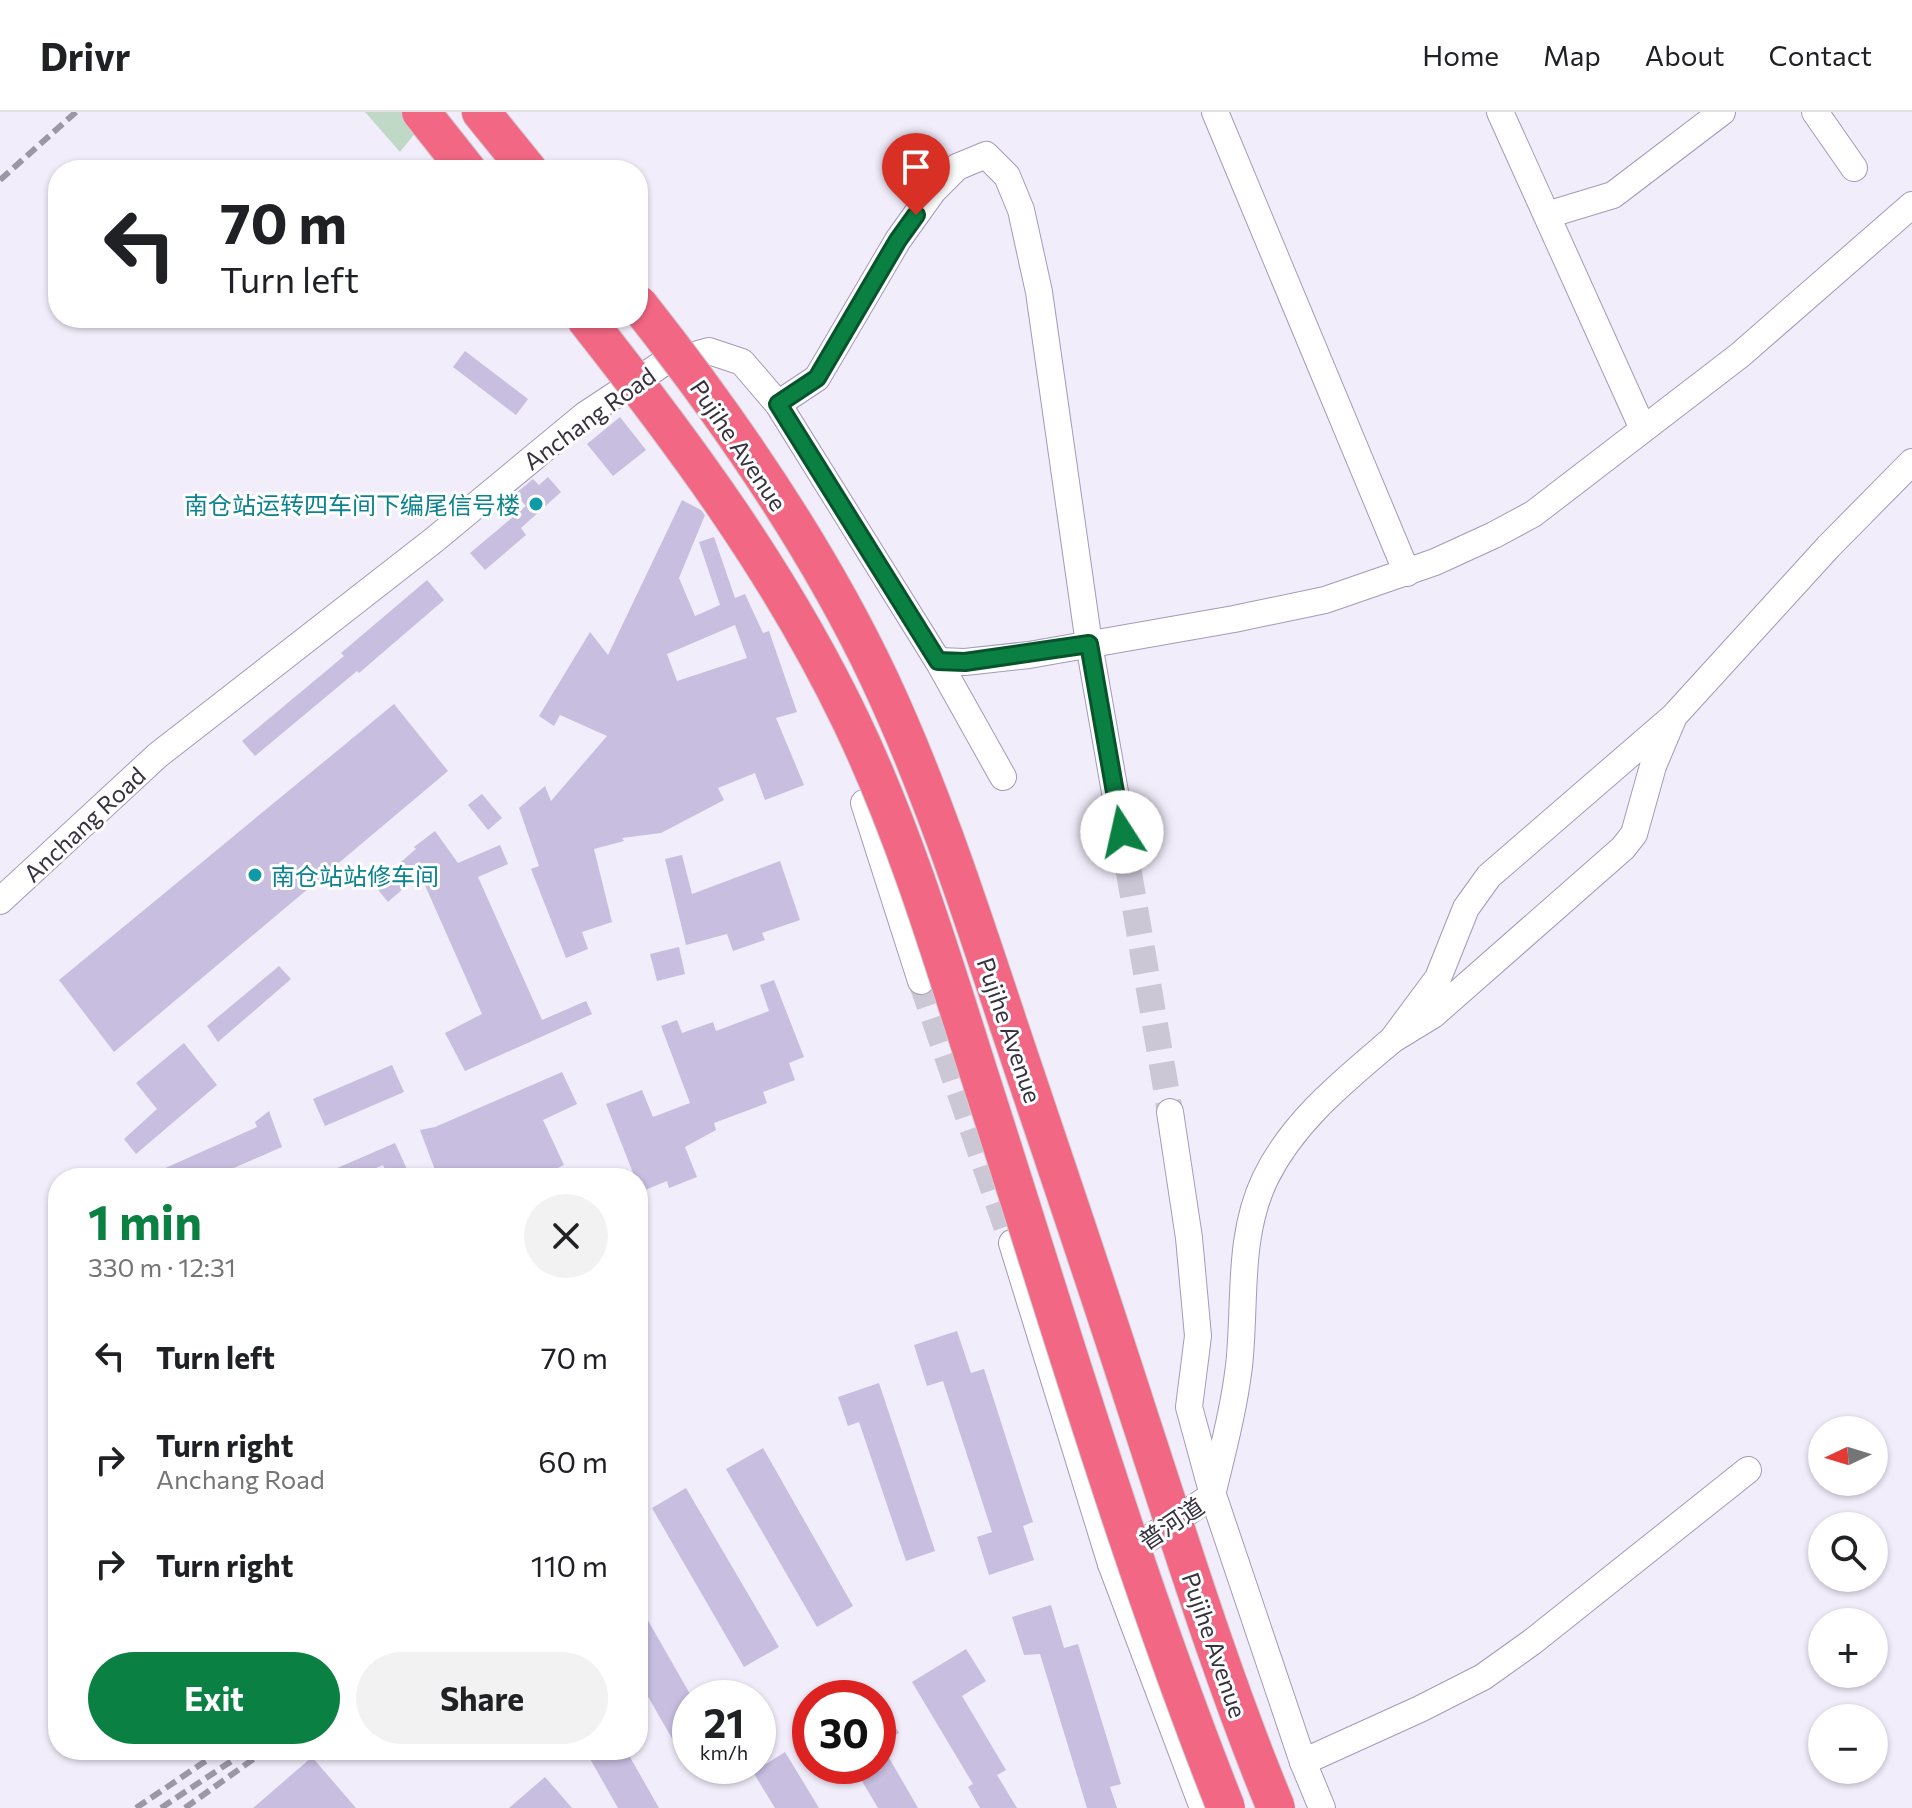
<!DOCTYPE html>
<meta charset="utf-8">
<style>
body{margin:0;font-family:Commissioner,"Noto Sans SC",sans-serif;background:#f2f2f2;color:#202124;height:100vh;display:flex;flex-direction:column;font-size:30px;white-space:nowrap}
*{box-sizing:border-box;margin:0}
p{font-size:26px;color:#757577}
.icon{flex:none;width:44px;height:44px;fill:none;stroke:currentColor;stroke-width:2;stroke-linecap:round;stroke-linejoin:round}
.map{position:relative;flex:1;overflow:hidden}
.panel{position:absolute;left:48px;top:1056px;width:600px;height:592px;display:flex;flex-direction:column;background:#fff;border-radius:32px;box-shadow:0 2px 6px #0004}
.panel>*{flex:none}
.hud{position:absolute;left:48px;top:48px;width:600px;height:168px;border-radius:32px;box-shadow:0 2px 6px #0004;background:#fff;color:#202124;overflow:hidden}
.needle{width:52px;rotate:266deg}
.buttons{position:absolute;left:1808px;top:1304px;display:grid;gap:16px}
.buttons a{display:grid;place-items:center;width:80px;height:80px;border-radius:50%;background:#fff;box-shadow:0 2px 6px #0004;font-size:40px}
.speed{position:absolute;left:672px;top:1568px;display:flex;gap:16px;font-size:40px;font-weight:700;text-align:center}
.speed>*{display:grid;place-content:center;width:104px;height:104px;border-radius:50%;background:#fff;box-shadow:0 2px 6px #0004;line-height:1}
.speed small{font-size:20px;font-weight:400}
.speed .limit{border:12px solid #d22;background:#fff;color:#111}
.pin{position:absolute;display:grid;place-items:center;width:68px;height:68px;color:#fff;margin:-82px -34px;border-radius:50% 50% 50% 0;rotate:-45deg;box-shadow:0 0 8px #0007}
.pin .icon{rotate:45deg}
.me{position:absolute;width:88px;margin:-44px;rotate:350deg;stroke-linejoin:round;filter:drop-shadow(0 0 6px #0008)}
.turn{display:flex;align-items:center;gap:28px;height:168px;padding:0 40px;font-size:36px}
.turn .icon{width:104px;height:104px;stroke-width:2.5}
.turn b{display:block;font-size:56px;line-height:68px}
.round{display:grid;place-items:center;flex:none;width:84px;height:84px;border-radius:42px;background:#f2f2f2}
.headline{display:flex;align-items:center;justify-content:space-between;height:136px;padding:0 40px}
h1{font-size:48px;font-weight:700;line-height:60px;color:#0b8043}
.button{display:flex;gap:16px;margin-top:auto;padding:16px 40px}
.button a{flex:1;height:92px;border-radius:48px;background:#0b8043;color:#fff;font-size:32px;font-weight:700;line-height:92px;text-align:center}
.button a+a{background:#f2f2f2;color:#202124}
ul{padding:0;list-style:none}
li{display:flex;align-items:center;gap:24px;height:104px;padding:0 40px}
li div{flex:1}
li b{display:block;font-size:30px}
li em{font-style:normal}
header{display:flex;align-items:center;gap:48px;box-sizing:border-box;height:112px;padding:0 40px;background:#fff;border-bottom:2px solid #e0e0e0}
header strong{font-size:38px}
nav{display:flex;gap:44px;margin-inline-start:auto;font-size:28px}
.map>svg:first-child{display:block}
.green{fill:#c0d9c7}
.building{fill:#c7bee0;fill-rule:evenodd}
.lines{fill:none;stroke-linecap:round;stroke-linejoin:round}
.minor-tunnel{stroke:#ccc7d5;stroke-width:26;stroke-dasharray:26 13;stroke-linecap:butt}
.minor-casing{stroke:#a499ba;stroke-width:28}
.highway-casing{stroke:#cfced1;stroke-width:40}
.minor{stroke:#fff;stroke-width:26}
.highway{stroke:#f26784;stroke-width:38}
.rail{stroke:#9c97a5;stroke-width:6;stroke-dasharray:12 6;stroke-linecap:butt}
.highway-bridge-casing{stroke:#cfced1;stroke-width:40;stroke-linecap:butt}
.highway-bridge{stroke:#f26784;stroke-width:38}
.route-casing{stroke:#07532c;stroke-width:20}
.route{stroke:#0b8043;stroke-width:14}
.culture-dot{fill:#0f9aa8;stroke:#fff;stroke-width:3}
.labels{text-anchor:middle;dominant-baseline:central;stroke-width:6;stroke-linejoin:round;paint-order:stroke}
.street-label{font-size:24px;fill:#36313f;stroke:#fff}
.culture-label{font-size:24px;fill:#0d838f;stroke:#fff;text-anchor:end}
</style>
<header>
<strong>Drivr</strong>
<nav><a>Home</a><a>Map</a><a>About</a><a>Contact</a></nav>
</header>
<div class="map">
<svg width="1912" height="1696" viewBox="0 0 1912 1696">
<rect width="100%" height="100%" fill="#f2edfb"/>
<path class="green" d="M365,0H432L400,40Z"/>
<g class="building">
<path d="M465,239L528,287L516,303L453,255Z"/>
<path d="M620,305L646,338L613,364L587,332Z"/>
<path d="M548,365L561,380L521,416L526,423L485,458L470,441L526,394L515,382L533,367L539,373Z"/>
<path d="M682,388L701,398L705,403L679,466L695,504L720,493L699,430L714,425L735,486L745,482L763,521L769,519L797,600L776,606L804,673L765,688L755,661L718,676L724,688L661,721L622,726L624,729L594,737L612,810L582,820L588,837L566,846L531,757L539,754L519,696L545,674L551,689L607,624L560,603L554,614L539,604L590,520L608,543ZM735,513L747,546L677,569L667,542Z"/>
<path d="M427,468L444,488L359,561L357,559L255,644L242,629L344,544L341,541Z"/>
<path d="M394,592L448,659L114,940L59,868Z"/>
<path d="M482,682L502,706L488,718L468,693Z"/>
<path d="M435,719L458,751L500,733L508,752L478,765L542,908L586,889L592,902L465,959L445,921L482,902L420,762L388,790L374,773L416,737L414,735Z"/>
<path d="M682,743L692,782L780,749L800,808L762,821L765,828L733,839L727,822L686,833L665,747Z"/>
<path d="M679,835L685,862L657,869L650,842Z"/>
<path d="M279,854L291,867L218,930L207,914Z"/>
<path d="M774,868L804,945L789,951L795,968L763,980L767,991L714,1011L716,1018L685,1035L697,1065L669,1076L667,1069L640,1080L638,1066H635L606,992L642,978L653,1005L690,991L661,914L677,908L682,921L713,910L716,919L769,899L760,873Z"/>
<path d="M184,931L217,973L136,1042L124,1027L157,997L136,971Z"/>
<path d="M392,953L404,980L325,1014L313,987Z"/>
<path d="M562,960L577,992L543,1008L564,1053L537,1066H438L420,1018L435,1015Z"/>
<path d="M269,999L282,1035L211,1066H143L257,1015L255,1010Z"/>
<path d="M395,1031L411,1066H389L383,1053L353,1066H314Z"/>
<path d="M957,1219L971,1261L984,1257L1033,1410L1023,1414L1034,1448L989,1463L977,1425L992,1420L943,1269L927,1274L914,1233Z"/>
<path d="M879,1271L935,1439L906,1449L859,1310L848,1314L838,1285Z"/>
<path d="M763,1336L853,1494L817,1515L726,1357Z"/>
<path d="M686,1376L779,1535L744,1555L652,1396Z"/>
<path d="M638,1491L690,1582V1658L638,1567Z"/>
<path d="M1051,1493L1064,1536L1078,1532L1121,1672L1110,1675L1117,1696H1087L1040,1542L1024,1543L1012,1505Z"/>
<path d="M966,1537L986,1569L962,1584L1006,1658L997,1663L1017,1696H980L968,1675L973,1672L912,1570Z"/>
<path d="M878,1585L899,1621L881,1632L918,1696H878L853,1654H878Z"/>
<path d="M585,1638H626L659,1696H618Z"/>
<path d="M785,1640L819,1696H775L753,1660Z"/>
<path d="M312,1645L356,1696H253Z"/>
<path d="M545,1665L572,1696H509Z"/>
</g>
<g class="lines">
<g class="minor-tunnel">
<path d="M1122,720L1170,1000"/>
<path d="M921,869L1012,1131"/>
</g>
<g class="minor-casing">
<g id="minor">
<path d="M1215,0L1407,461"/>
<path d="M1500,0L1643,317"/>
<path d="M1815,0L1854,56"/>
<path d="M1547,103L1613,83L1722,0"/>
<path d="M778,292L817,266L898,128L933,79L957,55L986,43L1007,64L1021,98L1039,180L1089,532L1122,720"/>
<path d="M938,549L965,550L1029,543L1234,507L1325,488L1435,450L1494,423L1533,402L1740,243L1912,93"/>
<path d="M1674,604L1653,654L1634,722L1623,736L1433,903L1392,928L1438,866L1466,796L1489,764L1674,604L1829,434L1912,350"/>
<path d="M864,691L921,869"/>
<path d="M0,789L158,643L434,428L585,303L662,252L709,239L742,250L778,292L938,549L1003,665"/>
<path d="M1170,1000L1189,1126L1198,1224L1189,1295L1213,1383L1303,1650L1322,1696"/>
<path d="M1012,1131L1111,1452"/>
<path d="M1213,1379C1223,1338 1234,1296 1239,1254C1246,1191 1237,1126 1265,1067C1293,1009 1344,969 1392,928"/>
<path d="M1303,1650L1420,1597L1483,1565L1532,1530L1748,1358"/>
<path d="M1203,1696L1111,1452L1213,1383"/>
</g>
</g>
<g class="highway-casing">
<g id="highway">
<path d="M421,0L467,58"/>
<path d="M481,0L528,58"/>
</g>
</g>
<use href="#minor" class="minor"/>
<use href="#highway" class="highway"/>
<g class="rail">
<path d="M0,68L76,0"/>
<path d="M136,1696L222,1638"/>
<path d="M161,1696L248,1638"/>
<path d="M185,1696L266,1638"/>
</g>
<g class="highway-bridge-casing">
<g id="highway-bridge">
<path d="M638,192C729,307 816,433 879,566C932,679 970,797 1009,914C1052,1042 1096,1170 1137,1298C1181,1432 1222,1566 1276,1696"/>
<path d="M585,206C686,334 780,461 851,609C910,732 948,866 990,996C1065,1230 1135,1467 1226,1696"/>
</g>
</g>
<use href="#highway-bridge" class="highway-bridge"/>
</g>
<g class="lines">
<g class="route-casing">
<path id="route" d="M916,103L898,128L817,266L778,292L938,549L965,550L1089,532L1122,720"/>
</g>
<use href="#route" class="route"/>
</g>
<g class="culture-dot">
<circle cx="536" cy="392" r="8"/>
<circle cx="255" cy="763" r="8"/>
</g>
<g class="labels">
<g class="street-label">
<text transform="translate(589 306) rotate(-36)">Anchang Road</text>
<text transform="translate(739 333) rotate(56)">Pujihe Avenue</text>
<text transform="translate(84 712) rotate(-43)">Anchang Road</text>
<text transform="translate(1010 918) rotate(71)">Pujihe Avenue</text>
<text transform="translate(1171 1411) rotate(-34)">普河道</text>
<text transform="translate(1215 1533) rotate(71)">Pujihe Avenue</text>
</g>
<g class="culture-label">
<text x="520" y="392">南仓站运转四车间下编尾信号楼</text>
<text x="271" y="763" text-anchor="start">南仓站站修车间</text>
</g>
</g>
</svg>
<div class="buttons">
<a><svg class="needle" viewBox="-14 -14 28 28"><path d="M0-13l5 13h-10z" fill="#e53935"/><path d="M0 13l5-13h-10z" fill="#757577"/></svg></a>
<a><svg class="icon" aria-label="search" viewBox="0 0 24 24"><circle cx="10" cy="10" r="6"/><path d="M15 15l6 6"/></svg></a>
<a>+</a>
<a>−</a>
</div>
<div class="speed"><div>21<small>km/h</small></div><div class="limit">30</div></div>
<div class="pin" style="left:916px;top:103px;background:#d93025"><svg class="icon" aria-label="arrive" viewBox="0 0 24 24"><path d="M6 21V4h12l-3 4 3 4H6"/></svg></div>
<svg class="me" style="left:1122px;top:720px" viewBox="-20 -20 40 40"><circle r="19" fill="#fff"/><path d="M0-13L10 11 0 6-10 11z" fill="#0b8043"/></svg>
<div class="hud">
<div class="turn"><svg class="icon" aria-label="left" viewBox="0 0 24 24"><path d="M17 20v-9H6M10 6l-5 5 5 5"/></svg><div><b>70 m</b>Turn left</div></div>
</div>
<section class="panel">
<div class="headline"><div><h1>1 min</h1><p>330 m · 12:31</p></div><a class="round"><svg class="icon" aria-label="close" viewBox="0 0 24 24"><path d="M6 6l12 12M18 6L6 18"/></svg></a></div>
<ul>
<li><svg class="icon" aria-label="left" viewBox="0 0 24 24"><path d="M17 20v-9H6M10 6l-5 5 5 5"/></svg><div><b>Turn left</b></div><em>70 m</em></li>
<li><svg class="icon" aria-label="right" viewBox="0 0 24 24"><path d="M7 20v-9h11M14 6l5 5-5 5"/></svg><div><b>Turn right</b><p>Anchang Road</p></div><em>60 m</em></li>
<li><svg class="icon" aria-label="right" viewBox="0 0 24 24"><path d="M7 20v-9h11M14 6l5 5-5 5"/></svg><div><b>Turn right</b></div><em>110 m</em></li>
</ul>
<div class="button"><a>Exit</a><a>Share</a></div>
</section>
</div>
